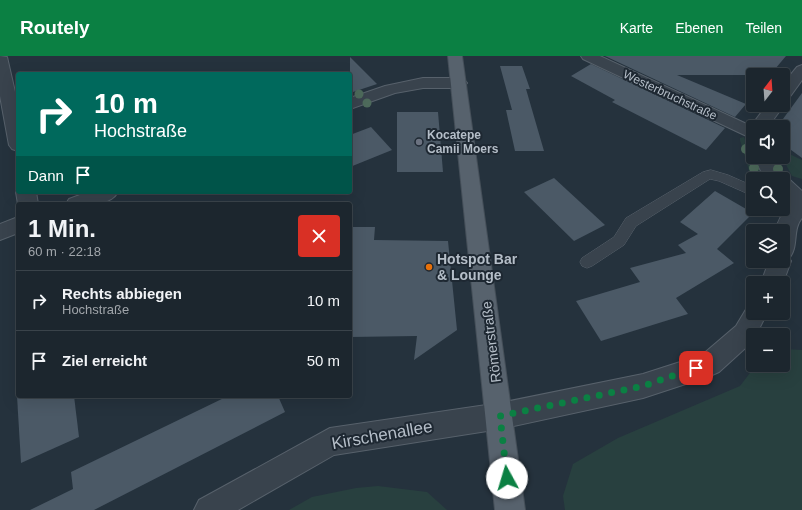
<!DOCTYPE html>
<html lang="de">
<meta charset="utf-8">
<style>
body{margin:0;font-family:Arial,sans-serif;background:#29323a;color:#f1f3f6;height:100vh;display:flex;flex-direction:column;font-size:15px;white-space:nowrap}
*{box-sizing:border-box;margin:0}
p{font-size:13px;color:#a0a5aa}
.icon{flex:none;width:22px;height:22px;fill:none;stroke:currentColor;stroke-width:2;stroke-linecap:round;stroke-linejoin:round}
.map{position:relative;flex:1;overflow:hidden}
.details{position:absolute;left:16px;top:146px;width:336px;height:196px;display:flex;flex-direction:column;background:#1c262e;border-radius:4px;box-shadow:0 4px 16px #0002,0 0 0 1px #3a434a}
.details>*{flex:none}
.hud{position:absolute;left:16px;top:16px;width:336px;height:122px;border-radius:4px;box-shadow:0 4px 16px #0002,0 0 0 1px #3a434a;background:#00695c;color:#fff;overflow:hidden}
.needle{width:26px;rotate:17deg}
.fabs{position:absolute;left:746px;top:12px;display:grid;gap:8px}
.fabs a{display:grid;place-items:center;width:44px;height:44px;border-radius:4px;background:#1c262e;box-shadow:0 4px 16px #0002,0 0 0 1px #3a434a;font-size:20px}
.pin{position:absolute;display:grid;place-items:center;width:34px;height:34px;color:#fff;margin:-17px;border-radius:8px;box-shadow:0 2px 6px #0006}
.me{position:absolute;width:44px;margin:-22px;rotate:354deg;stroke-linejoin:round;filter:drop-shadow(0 0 3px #0008)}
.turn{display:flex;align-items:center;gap:14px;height:84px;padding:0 12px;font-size:18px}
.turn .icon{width:52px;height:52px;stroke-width:2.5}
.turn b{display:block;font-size:28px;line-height:34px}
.then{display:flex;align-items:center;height:38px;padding:0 12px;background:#0003;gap:8px;font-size:15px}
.round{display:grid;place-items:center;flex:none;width:42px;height:42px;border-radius:4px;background:#29323a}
.overview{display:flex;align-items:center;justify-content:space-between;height:68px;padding:0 12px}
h1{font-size:24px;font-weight:600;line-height:30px}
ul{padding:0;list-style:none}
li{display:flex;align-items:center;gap:12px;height:60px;padding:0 12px;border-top:1px solid #3a434a}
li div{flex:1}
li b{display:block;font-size:15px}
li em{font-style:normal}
header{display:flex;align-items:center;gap:24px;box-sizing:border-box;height:56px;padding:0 20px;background:#0b8043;color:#fff}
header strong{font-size:19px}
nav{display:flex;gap:22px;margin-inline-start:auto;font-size:14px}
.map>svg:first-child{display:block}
.green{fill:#28403f}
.building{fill:#4b5966}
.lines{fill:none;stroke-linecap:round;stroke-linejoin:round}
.service-casing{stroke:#57616b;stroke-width:1}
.minor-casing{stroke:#57616b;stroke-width:2}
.primary-casing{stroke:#454f59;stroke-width:2}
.service{fill:#39434d;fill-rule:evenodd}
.minor{fill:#39434d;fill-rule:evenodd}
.primary{fill:#57626d;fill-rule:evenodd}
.tree{fill:#4d6a5b}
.route{stroke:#0b8043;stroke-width:7;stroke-dasharray:0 12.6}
.worship-dot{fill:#6b7280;stroke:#1e2832;stroke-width:1.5}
.food-dot{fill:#e8710a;stroke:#1e2832;stroke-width:1.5}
.labels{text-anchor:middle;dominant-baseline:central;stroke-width:4;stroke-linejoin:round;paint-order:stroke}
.far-street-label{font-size:12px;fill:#b5bec8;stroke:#1e2832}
.far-poi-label{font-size:12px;font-weight:bold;fill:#b5bec8;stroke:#1e2832;text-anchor:start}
.poi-label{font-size:14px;font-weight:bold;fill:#b5bec8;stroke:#1e2832;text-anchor:start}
.street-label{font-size:14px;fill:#b5bec8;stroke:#1e2832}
.near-street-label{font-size:17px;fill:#b5bec8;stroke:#1e2832}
</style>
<header>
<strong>Routely</strong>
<nav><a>Karte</a><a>Ebenen</a><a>Teilen</a></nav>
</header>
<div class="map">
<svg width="802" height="454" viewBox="0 0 802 454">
<rect width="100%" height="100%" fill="#25323d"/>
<g class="green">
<path d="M744,81L754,105L757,107L764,119L763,121L764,123H753V127L752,125L740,84V82Z"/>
<path d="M783,95L802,104V123L792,120L782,101H783Z"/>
<path d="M783,293L802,294V454H565L563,440L573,408L618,382L740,330L756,309H783Z"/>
<path d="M378,430L427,436L447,454H289L312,441L356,432Z"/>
</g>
<g class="building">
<path d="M605,0H786L770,19H677L746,48L735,61Z"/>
<path d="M350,1L377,28L350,37Z"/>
<path d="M591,8L725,72L706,94L612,46L615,44L571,20Z"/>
<path d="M500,10H522L530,33H526L544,95H515L506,54H512Z"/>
<path d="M802,37V102L783,88V63Z"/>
<path d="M397,56H438L443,116H397Z"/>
<path d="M371,71L392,94L350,111V79Z"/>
<path d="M554,122L605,169L574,185L524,136Z"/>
<path d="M715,135L753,157L717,193L734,207L676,242L688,258L601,285L576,245L640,226L630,212L686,197L678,189L698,178L680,166Z"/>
<path d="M350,171H375L374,184L448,185L457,274L414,304L417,280L350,281Z"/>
<path d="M17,340H74L79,381L21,407Z"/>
<path d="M228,340H278L285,356L94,454H30L73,433L71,416Z"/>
</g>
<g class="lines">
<g class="service-casing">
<g id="service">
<path d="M711,114L728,119L753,130V140L719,125L710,123L636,170L624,189L592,210L587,212L582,210L580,206L582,202L614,181L626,162L703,116Z"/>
<path d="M783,144L801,151L802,154L801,159L796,160L779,153H783Z"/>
</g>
</g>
<g class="minor-casing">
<g id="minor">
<path d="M0,0L7,1L18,49V95L12,93L9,89L0,40Z"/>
<path d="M581,0H600L751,70L767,49H783V47L784,49L768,71H753V83L583,3Z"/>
<path d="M802,9V24L789,42L783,44V28L797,11Z"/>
<path d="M423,22H459L464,24L467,27L464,30L459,32H423L395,37L350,53V42L385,30Z"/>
<path d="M754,101H772L778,114L784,118L786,123L790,124L802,135V162C792,173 799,192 789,202L791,205L783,227H761L769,205H783V175H776C778,162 783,157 791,148L783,140V123H765Z"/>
<path d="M18,133V136H36L38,148H18L16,136Z"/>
<path d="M88,136H118C109,152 82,148 66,148L69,143Z"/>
<path d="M18,161V177L0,184V168Z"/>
<path d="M753,248V257H767L756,279H753L752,286L719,316L710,320L643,342L500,373L334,399L238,454H194L199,444L330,372L500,347L643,318L702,299L736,270L748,250Z"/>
</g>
</g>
<g class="primary-casing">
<path id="primary" d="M448,0H462L525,454H495Z"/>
</g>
<use href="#service" class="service"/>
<use href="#minor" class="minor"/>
<use href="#primary" class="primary"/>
</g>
<g class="tree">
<circle cx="359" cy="38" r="4.5"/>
<circle cx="367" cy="47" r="4.5"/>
<circle cx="746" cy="93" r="5"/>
<circle cx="754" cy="112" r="5"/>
<circle cx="778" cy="113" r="5"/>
</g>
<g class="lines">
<path class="route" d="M507,422L500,360L643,330L696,312"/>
</g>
<circle class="worship-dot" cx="419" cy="86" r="4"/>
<circle class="food-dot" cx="429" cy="211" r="4"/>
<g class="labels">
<g class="far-street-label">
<text transform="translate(670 39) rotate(25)">Westerbruchstraße</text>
</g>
<g class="far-poi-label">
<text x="427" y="79">Kocatepe<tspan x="427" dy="14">Camii Moers</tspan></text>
</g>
<g class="poi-label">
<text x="437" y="203">Hotspot Bar<tspan x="437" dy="16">&amp; Lounge</tspan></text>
</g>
<g class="street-label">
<text transform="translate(491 286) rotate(-97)">Römerstraße</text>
</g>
<g class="near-street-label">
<text transform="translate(382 379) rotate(-10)">Kirschenallee</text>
</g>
</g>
</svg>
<div class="fabs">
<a><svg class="needle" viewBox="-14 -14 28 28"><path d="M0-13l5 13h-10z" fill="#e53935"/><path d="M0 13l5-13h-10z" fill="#a0a5aa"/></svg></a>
<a><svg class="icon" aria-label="sound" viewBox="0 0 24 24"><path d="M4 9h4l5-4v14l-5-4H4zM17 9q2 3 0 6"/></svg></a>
<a><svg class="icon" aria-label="search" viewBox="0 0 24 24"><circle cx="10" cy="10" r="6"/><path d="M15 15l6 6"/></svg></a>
<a><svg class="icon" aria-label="layers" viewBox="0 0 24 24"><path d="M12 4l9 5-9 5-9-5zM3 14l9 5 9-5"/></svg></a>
<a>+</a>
<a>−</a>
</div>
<div class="pin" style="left:696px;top:312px;background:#d93025"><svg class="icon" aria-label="arrive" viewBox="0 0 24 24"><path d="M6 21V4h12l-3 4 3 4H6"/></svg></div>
<svg class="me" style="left:507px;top:422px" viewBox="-20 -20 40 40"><circle r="19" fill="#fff"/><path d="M0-13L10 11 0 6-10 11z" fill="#0b8043"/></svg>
<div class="hud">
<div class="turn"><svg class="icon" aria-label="right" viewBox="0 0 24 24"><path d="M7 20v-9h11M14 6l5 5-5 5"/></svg><div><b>10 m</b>Hochstraße</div></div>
<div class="then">Dann<svg class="icon" aria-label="arrive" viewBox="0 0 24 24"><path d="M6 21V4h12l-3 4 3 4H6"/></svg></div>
</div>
<section class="details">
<div class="overview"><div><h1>1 Min.</h1><p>60 m · 22:18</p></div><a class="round" style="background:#d93025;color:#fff"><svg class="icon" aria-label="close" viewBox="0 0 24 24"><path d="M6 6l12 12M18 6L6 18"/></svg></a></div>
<ul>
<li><svg class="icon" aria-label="right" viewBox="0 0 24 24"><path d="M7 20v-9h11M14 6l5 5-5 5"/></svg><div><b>Rechts abbiegen</b><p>Hochstraße</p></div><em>10 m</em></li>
<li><svg class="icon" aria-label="arrive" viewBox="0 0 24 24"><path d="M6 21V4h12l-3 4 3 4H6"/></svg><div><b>Ziel erreicht</b></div><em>50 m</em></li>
</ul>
</section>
</div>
